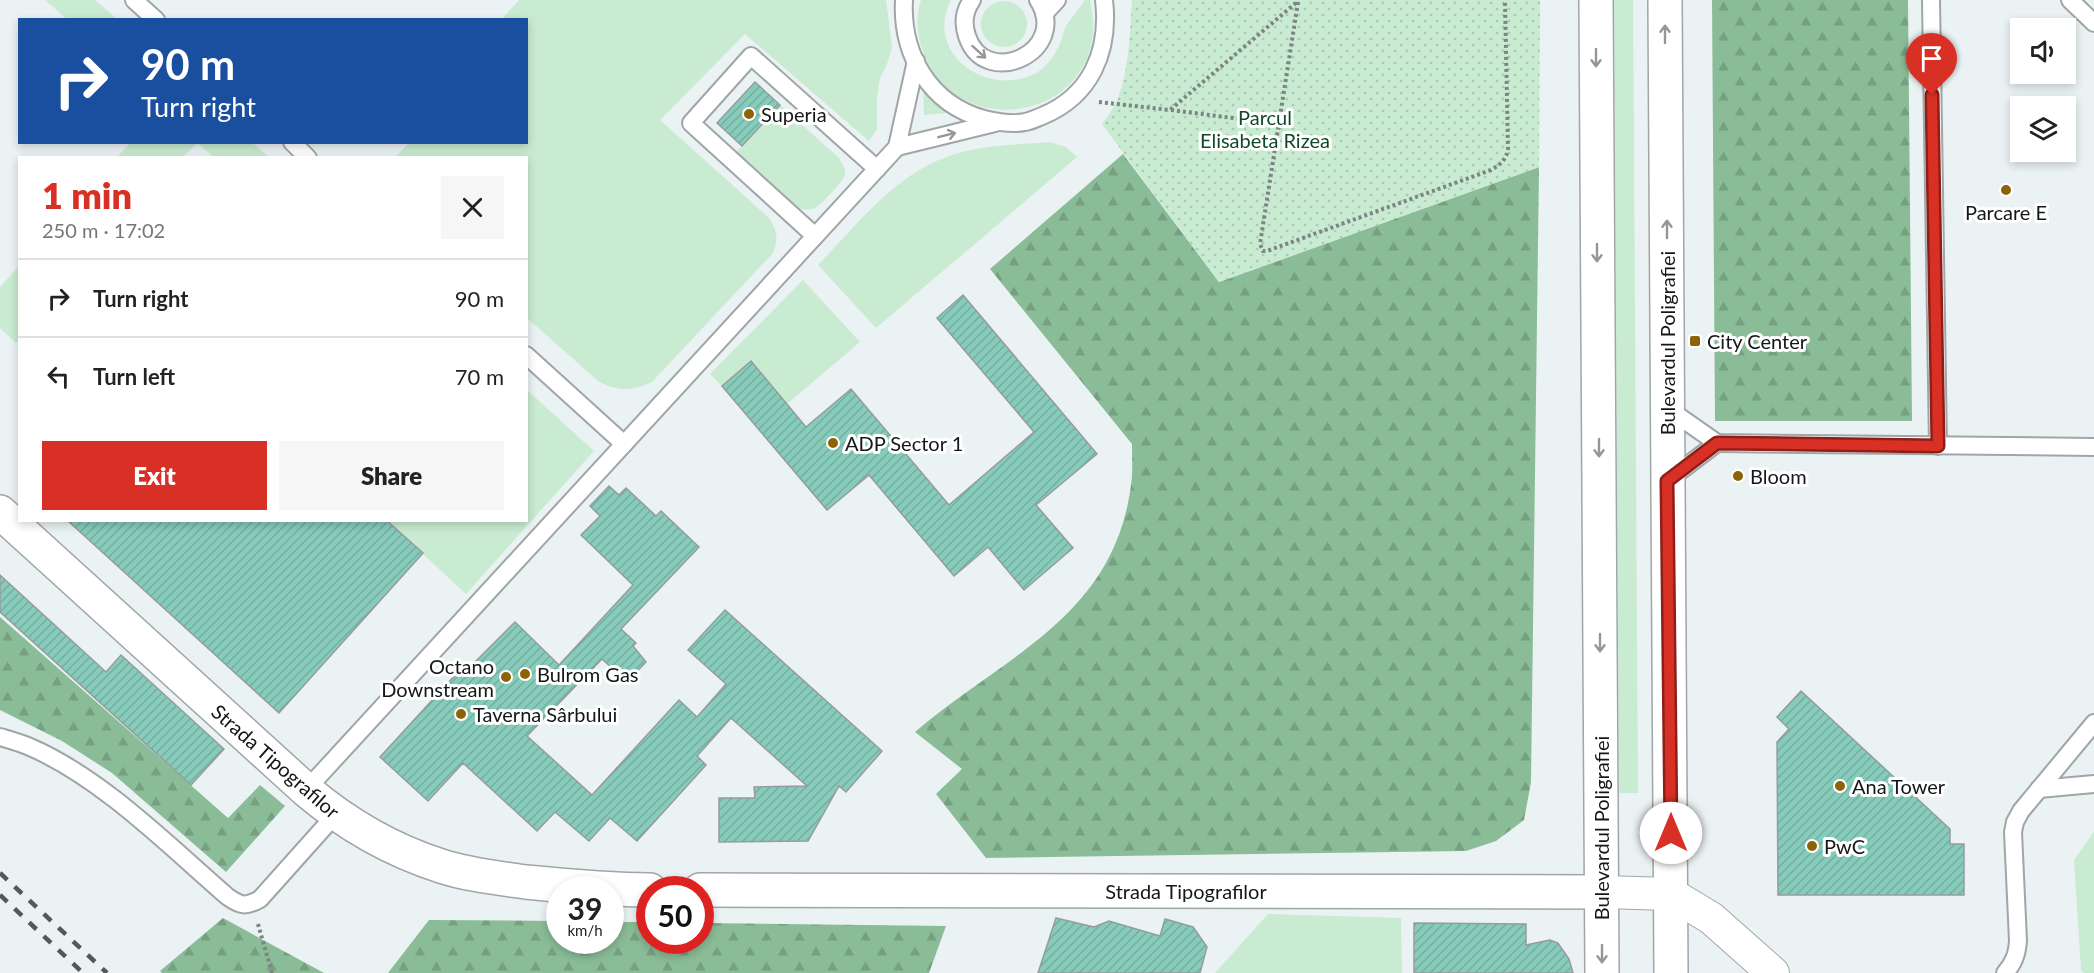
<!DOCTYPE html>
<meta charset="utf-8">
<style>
body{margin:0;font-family:Lato,sans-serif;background:#f6f6f6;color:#222;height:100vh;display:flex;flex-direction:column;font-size:22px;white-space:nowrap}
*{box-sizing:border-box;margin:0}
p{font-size:20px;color:#767676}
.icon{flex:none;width:33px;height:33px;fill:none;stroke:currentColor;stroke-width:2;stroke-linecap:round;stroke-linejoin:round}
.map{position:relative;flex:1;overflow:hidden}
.side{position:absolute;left:18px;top:156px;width:510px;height:366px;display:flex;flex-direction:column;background:#fff;border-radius:0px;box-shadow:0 3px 9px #0003}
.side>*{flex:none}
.guide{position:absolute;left:18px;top:18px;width:510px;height:126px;border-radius:0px;box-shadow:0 3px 9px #0003;background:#1a4fa0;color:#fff;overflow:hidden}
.fabs{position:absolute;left:2010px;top:18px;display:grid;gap:12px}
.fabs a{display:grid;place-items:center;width:66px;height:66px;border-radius:0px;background:#fff;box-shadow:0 3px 9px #0003;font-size:30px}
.speed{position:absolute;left:546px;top:876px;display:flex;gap:12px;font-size:30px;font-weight:700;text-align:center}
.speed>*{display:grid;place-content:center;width:78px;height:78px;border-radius:50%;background:#fff;box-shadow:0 3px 9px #0003;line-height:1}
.speed small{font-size:15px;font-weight:400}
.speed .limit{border:9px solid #d22;background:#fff;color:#111}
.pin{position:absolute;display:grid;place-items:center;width:51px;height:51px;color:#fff;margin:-62px -26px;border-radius:50% 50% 50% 0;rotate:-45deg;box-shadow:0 0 6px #0007}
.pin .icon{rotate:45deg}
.me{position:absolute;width:66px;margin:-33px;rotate:0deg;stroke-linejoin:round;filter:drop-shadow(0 0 4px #0008)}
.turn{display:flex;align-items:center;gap:21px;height:126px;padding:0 24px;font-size:27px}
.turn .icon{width:78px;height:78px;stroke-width:2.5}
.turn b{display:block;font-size:42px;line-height:51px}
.round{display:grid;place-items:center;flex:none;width:63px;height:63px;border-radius:0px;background:#f6f6f6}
.headline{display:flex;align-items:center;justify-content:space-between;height:102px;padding:0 24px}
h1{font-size:36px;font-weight:800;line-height:45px;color:#d93025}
.cta{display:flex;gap:12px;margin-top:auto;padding:12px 24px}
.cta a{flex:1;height:69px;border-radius:0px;background:#d93025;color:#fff;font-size:24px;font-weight:800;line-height:69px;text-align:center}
.cta a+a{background:#f6f6f6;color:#222}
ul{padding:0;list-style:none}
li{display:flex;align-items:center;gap:18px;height:78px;padding:0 24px;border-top:2px solid #e0e0e0}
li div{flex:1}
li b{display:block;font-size:22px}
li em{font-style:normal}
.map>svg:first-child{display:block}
.grass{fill:#c9ebd1}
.forest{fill:url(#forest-firs)}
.park{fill:url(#park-dots)}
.building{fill:url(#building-hatch);stroke:#969c9b;stroke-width:1.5}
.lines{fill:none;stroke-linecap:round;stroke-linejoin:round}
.lane-casing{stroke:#a0a6a7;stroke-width:20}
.street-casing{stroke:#a0a6a7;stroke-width:34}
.secondary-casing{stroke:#a0a6a7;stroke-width:36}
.path{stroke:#7e8383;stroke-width:4;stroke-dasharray:3 3;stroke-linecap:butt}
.lane{stroke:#fff;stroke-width:16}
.street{stroke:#fff;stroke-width:32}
.secondary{stroke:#fff;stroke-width:33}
.rail{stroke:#545858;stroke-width:4.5;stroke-dasharray:10 10;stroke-linecap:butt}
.oneway{stroke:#959797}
.route-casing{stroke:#8d1f18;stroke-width:15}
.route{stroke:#d93025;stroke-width:10}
.poi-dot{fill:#8d6307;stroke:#fff;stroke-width:2}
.labels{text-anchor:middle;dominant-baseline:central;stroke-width:6;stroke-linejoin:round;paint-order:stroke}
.poi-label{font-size:20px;fill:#141717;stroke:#fff;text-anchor:start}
.park-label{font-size:20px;fill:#0f4927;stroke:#fff}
.street-label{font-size:20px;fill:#141717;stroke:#fff}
</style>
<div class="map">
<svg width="2094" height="973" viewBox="0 0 2094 973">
<defs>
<pattern id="forest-firs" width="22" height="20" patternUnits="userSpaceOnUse" patternTransform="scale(1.5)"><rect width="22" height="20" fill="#8abc97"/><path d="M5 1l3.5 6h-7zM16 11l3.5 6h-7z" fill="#76a181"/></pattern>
<pattern id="park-dots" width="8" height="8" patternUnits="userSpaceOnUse" patternTransform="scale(1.5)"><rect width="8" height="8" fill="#c9ebd1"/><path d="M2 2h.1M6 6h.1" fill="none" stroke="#acc9b3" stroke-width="1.8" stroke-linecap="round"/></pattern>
<pattern id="building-hatch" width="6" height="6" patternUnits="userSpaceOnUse" patternTransform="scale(1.5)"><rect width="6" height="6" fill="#87ccbb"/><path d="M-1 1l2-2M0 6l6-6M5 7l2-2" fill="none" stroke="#74aea0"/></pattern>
</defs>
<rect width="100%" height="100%" fill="#ebf2f3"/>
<g class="grass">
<path d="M45,0H95L117,19H67Z"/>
<path d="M519,0H886L892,47L887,64L880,78L877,97V129L869,141L745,34L660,120L769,218C777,231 779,239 773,253L652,382C632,391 618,392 598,381L527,318L526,158L395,157L409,143L526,142V20L502,19Z"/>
<path d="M921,0H951C923,54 989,100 1038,72C1047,66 1056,54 1060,43C1063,38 1063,31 1066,26C1072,17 1079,9 1085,0H1090C1093,16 1095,30 1091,46C1070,127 953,132 924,54C917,36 915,18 921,0Z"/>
<path d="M1614,0H1633L1638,793H1619Z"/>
<circle cx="1004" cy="24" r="23"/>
<path d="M923,83L956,112L924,115Z"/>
<path d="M780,105L839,158C842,163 846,169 845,175C843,182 819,207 813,209C806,211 800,209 795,206L736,152Z"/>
<path d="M1049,142L1066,147L1077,157L876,328L818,265C855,227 893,177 944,158C976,145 1015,145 1049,142Z"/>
<path d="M130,143H253L269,157H214L197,143L183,157H117Z"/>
<path d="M19,266L20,339L16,343L0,328V287Z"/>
<path d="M803,280L860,342L787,404L751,362L722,386L710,374Z"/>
<path d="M527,390L594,451L466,594L423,554L279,713L103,553L132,521L526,520Z"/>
<path d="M2094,832V973H2084L2081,970L2074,860Z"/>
<path d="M1268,914L1401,918L1402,973H1215Z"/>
</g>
<g class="forest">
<path d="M1712,0H1908L1912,421H1715Z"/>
<path d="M1123,154L1219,282L1539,167L1531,782L1524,820L1496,841L1466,851L986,858L936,794L962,769L915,732C1003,656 1114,618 1131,485C1133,472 1132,457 1132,444L990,269Z"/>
<path d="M0,617L228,818L260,785L285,806L226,872L112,773L62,741L0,710Z"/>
<path d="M223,918L324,973H162L160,971Z"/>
<path d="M429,920L559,921L560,940H610L611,922H649L650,940H700L701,923L946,926L929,973H388Z"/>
</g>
<path class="park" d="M1132,0H1540L1539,167L1219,282L1102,124C1106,118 1112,111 1115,104C1129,78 1130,30 1132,0Z"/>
<g class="building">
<path d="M755,82L780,105L742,146L717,123Z"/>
<path d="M963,295L1097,454L1036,505L1073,548L1024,590L988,547L954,576L869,475L827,510L722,386L751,361L806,427L851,389L949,505L1034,432L937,318Z"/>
<path d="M609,486L619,495L626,488L656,516L661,511L699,547L621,629L636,643L633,646L646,662L627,682L602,659L527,736L592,795L679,700L697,717L726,684L688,650L725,610L882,751L846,792L839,786L808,841L719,842V798H755L754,787L807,786L731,718L697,756L706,765L637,841L610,818L589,841L555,812L537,831L463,763L428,801L380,757L458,672L462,675L515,622L559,665L633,585L581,535L600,516L590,506Z"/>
<path d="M67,520H386L423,553L279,713Z"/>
<path d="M0,575L106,672L121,655L224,749L191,785L0,612Z"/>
<path d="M1801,691L1950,829V844H1964V895H1778L1777,742L1789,729L1777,717Z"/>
<path d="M1056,918L1094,927L1109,921L1160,936L1165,919L1193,927L1207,947L1200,973H1038Z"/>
<path d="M1414,923L1526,924V945L1550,940L1558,943L1569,959L1573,973H1414Z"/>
</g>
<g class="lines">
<g class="lane-casing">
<g id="lane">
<path d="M134,0L156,20"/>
<path d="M904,0C901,55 930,104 984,119C997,122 1012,125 1025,122C1031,121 1037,118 1042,116C1091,96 1110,51 1104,0"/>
<path d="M972,0C964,11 963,24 967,36C985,91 1071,51 1038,0"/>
<path d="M1931,0L1938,446"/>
<path d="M2070,0L2094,23"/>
<path d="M1044,14L1057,0"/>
<path d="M292,142L308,158"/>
<path d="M897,147L995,123"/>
<path d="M815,236L691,123L751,56L877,169"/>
<path d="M526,355L624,444"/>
<path d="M1667,408L1717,443L2094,447"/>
<path d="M1667,481L1717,443"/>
<path d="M0,737C10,740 21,743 30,747C102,778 169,846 228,897C241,906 246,907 260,899L336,814"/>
<path d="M2039,789L2094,784"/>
<path d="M306,790L897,147L916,61"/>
<path d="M2005,973C2014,963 2017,954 2018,941L2013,832L2015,822L2021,811L2094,723"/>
</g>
</g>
<g class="street-casing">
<path id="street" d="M1602,892L1671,894L1711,918L1773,973"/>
</g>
<g class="secondary-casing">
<g id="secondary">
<path d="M1596,0L1602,973"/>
<path d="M1665,0L1671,973"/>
<path d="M0,512L306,790C346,824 391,850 441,866C468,875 498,878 526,882C567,886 608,890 650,890"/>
<path d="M700,890L1602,892"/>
</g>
</g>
<g class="path">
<path d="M1298,2L1260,244L1263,251H1267L1491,170C1501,164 1506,160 1508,149L1505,0"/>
<path d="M1099,102L1170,110L1297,2"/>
<path d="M1171,110L1279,124"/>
<path d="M258,924L272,973"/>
</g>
<use href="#lane" class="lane"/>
<use href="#street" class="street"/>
<use href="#secondary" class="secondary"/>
<g class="rail">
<path d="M0,873L107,973"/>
<path d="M0,895L83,973"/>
</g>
</g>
<defs><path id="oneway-shaft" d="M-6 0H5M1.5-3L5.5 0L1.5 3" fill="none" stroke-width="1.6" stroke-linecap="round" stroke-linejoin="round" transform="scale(1.5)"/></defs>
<g class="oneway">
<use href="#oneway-shaft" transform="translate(1665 34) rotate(-90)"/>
<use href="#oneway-shaft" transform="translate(979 52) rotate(42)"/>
<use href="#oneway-shaft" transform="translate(1596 58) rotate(90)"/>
<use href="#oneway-shaft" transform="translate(947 135) rotate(-14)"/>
<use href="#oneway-shaft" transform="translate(1667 229) rotate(-90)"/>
<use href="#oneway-shaft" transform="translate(1597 253) rotate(90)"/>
<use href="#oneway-shaft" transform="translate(1599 448) rotate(90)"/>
<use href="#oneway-shaft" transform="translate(1600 643) rotate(90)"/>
<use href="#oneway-shaft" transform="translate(1602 954) rotate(90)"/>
</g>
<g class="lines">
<g class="route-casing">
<path id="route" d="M1671,833L1667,481L1717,443L1938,446L1932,95"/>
</g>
<use href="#route" class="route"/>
</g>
<g class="poi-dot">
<circle cx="749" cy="114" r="6"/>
<circle cx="2006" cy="190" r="6"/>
<rect x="1689" y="335" width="12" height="12" rx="3"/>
<circle cx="833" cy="443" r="6"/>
<circle cx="1738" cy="476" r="6"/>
<circle cx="525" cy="674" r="6"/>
<circle cx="506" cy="677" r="6"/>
<circle cx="461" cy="714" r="6"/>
<circle cx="1840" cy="786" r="6"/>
<circle cx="1812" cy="846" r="6"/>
</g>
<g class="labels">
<g class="poi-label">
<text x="761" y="114">Superia</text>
<text x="2006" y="212" text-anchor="middle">Parcare E</text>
<text x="1707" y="341">City Center</text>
<text x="845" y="443">ADP Sector 1</text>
<text x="1750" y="476">Bloom</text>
<text x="494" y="666" text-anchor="end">Octano<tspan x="494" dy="23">Downstream</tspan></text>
<text x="537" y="674">Bulrom Gas</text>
<text x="473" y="714">Taverna Sârbului</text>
<text x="1852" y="786">Ana Tower</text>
<text x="1824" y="846">PwC</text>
</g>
<g class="park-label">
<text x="1265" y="117">Parcul<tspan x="1265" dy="23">Elisabeta Rizea</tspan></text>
</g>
<g class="street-label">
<text transform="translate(1667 343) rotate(-90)">Bulevardul Poligrafiei</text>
<text transform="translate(276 761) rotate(41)">Strada Tipografilor</text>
<text transform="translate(1601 828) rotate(-90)">Bulevardul Poligrafiei</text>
<text x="1186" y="891">Strada Tipografilor</text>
</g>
</g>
</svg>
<div class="fabs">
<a><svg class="icon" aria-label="sound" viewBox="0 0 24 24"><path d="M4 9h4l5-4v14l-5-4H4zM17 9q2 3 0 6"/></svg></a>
<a><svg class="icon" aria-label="layers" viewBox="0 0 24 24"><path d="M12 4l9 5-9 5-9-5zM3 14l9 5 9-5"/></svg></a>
</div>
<div class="speed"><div>39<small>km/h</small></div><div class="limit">50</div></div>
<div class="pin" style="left:1932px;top:95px;background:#d93025"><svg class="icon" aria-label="arrive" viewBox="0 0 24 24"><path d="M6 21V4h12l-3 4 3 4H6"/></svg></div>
<svg class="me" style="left:1671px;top:833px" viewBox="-20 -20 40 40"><circle r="19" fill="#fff"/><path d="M0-13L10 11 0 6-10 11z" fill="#d93025"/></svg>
<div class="guide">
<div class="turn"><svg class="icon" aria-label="right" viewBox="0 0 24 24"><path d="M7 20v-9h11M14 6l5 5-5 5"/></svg><div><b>90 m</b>Turn right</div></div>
</div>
<section class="side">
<div class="headline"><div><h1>1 min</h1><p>250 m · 17:02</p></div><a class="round"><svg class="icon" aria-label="close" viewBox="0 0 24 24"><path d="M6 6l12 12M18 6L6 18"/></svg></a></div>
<ul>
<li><svg class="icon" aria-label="right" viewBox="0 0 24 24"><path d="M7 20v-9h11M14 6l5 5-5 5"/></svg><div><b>Turn right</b></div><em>90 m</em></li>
<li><svg class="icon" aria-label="left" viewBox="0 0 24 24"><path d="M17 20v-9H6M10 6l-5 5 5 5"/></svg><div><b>Turn left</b></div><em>70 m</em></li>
</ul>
<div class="cta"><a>Exit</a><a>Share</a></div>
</section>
</div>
